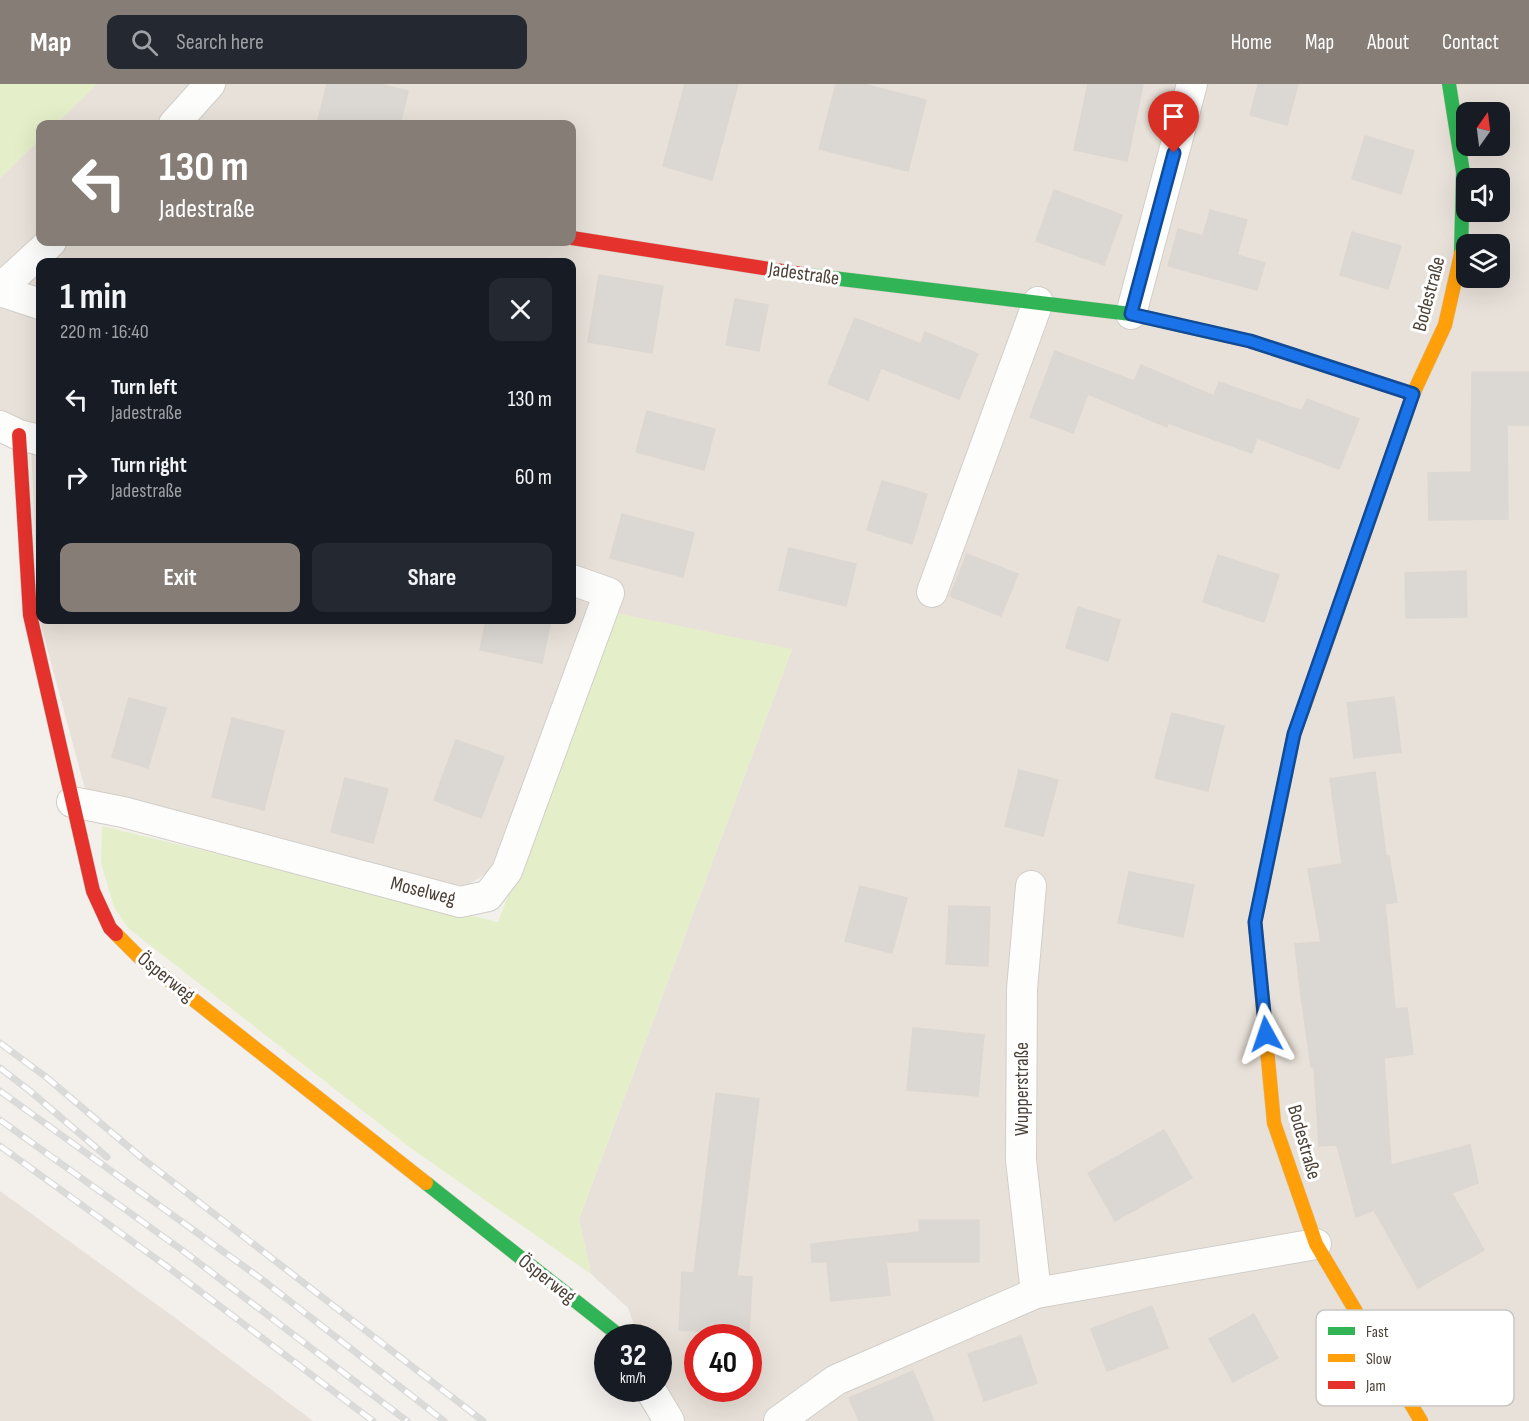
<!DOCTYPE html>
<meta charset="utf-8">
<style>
body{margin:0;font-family:"Sofia Sans Condensed",sans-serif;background:#242831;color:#f1f3f6;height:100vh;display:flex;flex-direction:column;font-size:22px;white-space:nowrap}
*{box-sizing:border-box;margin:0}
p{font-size:20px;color:#9ea1a6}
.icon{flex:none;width:33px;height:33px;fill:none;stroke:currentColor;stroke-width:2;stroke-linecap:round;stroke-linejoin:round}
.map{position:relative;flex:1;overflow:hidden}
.panel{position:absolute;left:36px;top:174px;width:540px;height:366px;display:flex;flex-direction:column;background:#171b24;border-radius:12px;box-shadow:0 6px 24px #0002}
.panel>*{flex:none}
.top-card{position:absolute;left:36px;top:36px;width:540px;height:126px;border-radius:12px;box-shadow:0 6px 24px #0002;background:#867e76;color:#fff;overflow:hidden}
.needle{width:39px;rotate:14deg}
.fabs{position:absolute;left:1456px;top:18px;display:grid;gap:12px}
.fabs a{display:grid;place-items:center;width:54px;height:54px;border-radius:12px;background:#171b24;box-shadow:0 6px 24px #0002;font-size:30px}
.speed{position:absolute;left:594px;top:1240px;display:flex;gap:12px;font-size:30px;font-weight:700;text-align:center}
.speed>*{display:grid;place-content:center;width:78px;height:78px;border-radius:50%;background:#171b24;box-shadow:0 6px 24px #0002;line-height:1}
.speed small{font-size:15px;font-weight:400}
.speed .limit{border:9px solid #d22;background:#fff;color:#111}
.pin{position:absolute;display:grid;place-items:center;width:51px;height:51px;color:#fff;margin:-62px -26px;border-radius:50% 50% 50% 0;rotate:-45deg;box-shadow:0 0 6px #0007}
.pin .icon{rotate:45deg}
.me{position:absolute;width:66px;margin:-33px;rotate:355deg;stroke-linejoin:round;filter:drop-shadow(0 0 4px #0008)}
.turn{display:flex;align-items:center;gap:21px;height:126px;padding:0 24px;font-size:27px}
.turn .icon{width:78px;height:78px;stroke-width:2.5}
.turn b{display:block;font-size:42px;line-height:51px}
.round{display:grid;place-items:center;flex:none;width:63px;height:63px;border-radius:12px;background:#242831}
.head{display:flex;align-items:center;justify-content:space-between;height:102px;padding:0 24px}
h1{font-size:36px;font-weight:700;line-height:45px}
.action{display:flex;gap:12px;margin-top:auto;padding:12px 24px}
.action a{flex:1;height:69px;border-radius:12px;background:#867e76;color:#fff;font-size:24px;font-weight:700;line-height:69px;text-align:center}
.action a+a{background:#242831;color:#f1f3f6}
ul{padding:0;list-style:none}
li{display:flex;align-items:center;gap:18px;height:78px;padding:0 24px}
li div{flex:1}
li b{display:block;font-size:22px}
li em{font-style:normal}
header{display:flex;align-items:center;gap:36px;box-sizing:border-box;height:84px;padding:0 30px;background:#867e76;color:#fff}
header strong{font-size:28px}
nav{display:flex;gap:33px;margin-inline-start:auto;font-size:21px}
.search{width:420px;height:54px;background:#242831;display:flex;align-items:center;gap:15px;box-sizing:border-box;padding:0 21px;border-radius:12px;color:#9ea1a6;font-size:22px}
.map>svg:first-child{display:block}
.residential{fill:#e8e1d9;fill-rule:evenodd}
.green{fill:#e4efc9}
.building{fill:#dbd7d2;stroke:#dcd7d1;stroke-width:1.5}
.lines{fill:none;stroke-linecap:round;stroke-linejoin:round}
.street-casing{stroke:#d1cec9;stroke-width:32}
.fast-casing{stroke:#d3cdc2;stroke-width:15}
.slow-casing{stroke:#d3cdc2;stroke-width:15}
.jam-casing{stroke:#d3cdc2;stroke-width:15}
.street{stroke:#fdfdfc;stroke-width:30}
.fast{stroke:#30b455;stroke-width:14}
.slow{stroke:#ff9f0a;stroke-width:14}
.jam{stroke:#e5322d;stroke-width:14}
.rail-casing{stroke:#dadad9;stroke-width:7}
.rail{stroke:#fff;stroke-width:4.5;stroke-dasharray:14;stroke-linecap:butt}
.route-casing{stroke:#114b97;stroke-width:15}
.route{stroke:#1a73e8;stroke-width:10}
.labels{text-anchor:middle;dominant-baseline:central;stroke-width:6;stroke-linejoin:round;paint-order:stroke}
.street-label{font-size:20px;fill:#4b4136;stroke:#fff}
.key{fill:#fff;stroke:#c9c6c3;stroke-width:1.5}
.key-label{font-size:16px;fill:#4b4136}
</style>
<header>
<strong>Map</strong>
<div class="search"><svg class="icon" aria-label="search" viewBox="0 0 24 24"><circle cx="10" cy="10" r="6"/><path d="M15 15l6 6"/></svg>Search here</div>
<nav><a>Home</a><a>Map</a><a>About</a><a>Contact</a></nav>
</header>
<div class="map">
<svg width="1529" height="1337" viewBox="0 0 1529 1337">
<rect width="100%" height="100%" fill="#f3f0ec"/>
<g class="residential">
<path d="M97,0H1529V1337H668L658,1305V1254H639L628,1224L591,1190L579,1135L792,565L494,785L464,803L85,705L39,534L30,342L0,327V94L40,55V158H572V40H56ZM1467,28H1500V62H1467ZM1467,94H1500V128H1467ZM1467,160H1500V194H1467ZM40,178H572V536H40ZM698,1254H748V1305H698Z"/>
<path d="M0,1107L174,1233L313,1337H0Z"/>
</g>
<g class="green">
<path d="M0,0H97L56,40H40V55L0,94Z"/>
<path d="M616,529L792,565L579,1135L591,1190L412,1065L129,845L114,823L101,779L102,742L498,838Z"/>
</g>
<g class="building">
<path d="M327,0H379L408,7L400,40H317Z"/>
<path d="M685,0H738L712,96L663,82Z"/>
<path d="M836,0H863L926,16L908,87L819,65Z"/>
<path d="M1088,0H1143L1127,77L1074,66Z"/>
<path d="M1258,0H1298L1287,41L1250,31Z"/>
<path d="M1365,52L1414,67L1401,110L1352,95Z"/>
<path d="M1054,106L1122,131L1104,181L1036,157Z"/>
<path d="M1210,126L1247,136L1237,171L1265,179L1257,206L1168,182L1178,145L1203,152Z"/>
<path d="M1352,148L1401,162L1388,205L1340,191Z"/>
<path d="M599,191L663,202L652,269L588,258Z"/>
<path d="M735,215L768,221L759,267L726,261Z"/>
<path d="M855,234L921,260L925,248L978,270L959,315L881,284L868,316L828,300Z"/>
<path d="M1055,267L1134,297L1141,281L1214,312L1219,298L1302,327L1307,315L1359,335L1339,385L1257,354L1252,369L1168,339L1167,343L1088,310L1073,349L1030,333Z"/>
<path d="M1472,288H1529V341H1507L1508,435L1429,436L1428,389L1471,388Z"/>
<path d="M647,327L715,345L704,386L636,368Z"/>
<path d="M882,397L927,410L912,460L867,446Z"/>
<path d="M622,430L694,449L683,493L610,474Z"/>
<path d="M789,464L856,480L846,522L779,506Z"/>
<path d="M967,470L1018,490L1001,532L950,512Z"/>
<path d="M1218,471L1279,491L1264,538L1203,518Z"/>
<path d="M1466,487L1467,533L1406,534L1405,489Z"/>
<path d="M1078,523L1120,536L1108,577L1066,564Z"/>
<path d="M486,536H551L542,579L480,566Z"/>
<path d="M1394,613L1401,668L1354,674L1347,619Z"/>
<path d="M129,614L166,624L148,684L112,673Z"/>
<path d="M1172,629L1224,642L1208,707L1155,694Z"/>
<path d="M232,634L284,647L264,726L212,713Z"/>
<path d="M456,656L504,673L481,734L434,716Z"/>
<path d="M1019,686L1058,696L1043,752L1005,742Z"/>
<path d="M1375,688L1386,772H1389L1397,818L1385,820L1395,925L1407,924L1413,970L1384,974L1391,1081L1470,1061L1478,1099L1452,1109L1484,1166L1418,1204L1374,1126L1356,1133L1337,1061L1319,1062L1314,983H1311L1300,904L1295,860L1321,858L1308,785L1342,780L1330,695Z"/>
<path d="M345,694L388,705L373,759L331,748Z"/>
<path d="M1129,788L1194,801L1183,853L1118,839Z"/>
<path d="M860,802L907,814L892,869L845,857Z"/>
<path d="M949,822L990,823L988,882L946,880Z"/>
<path d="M913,944L984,951L978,1012L907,1006Z"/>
<path d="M716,1009L759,1015L737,1192L752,1193L749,1250L679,1246L682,1188L694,1189Z"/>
<path d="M1164,1046L1192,1094L1115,1137L1088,1089Z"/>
<path d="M919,1136H979V1178H886L890,1211L831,1217L827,1178H812L811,1160L919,1148Z"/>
<path d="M1152,1222L1168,1264L1107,1287L1091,1245Z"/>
<path d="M1254,1230L1278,1274L1233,1298L1209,1255Z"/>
<path d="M1021,1252L1037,1299L984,1317L968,1270Z"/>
<path d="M913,1287L934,1337H859L849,1314Z"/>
</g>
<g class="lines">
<g class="street-casing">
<g id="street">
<path d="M174,40L210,0"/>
<path d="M0,205L51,158"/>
<path d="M0,207L40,220"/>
<path d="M1131,230L1192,0"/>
<path d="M0,342L19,351L40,356"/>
<path d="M932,508L1038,218"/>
<path d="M72,718L123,728L460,818L488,812L507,787L609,509L572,496"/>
<path d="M1031,802L1022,905L1021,1076L1036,1209"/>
<path d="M650,1305L669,1337"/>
<path d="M779,1337L836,1296L1036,1209L1316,1160"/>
</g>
</g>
<g class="fast-casing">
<g id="fast">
<path d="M1449,0L1463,88L1461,170"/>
<path d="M808,191L1131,230L1227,252"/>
<path d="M1256,849L1255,838L1294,650L1305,620"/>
<path d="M426,1099L616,1249L619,1254"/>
</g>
</g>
<g class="slow-casing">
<g id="slow">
<path d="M1305,620L1413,310L1445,241L1461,170"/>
<path d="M1256,849L1274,1039L1316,1160L1421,1337"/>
<path d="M116,850L138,872L426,1099"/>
</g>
</g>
<g class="jam-casing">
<g id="jam">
<path d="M572,154L808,191"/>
<path d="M1227,252L1250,257L1413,310"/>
<path d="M19,351L30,531L93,807L110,844L116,850"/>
</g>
</g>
<use href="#street" class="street"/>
<use href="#fast" class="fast"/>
<use href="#slow" class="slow"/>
<use href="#jam" class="jam"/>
<g class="rail-casing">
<g id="rail">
<path d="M0,959L46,993L143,1075L483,1337"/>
<path d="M0,984L30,1007L107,1073"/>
<path d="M0,1007L260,1194L444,1337"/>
<path d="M0,1036L182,1166L407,1337"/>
<path d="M0,1062L169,1184L373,1337"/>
</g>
</g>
<use href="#rail" class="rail"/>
</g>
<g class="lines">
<g class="route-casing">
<path id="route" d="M1174,69L1131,230L1250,257L1413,310L1294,650L1255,838L1266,950"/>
</g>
<use href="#route" class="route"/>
</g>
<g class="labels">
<g class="street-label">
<text transform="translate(804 190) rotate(8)">Jadestraße</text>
<text transform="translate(1429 210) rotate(-75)">Bodestraße</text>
<text transform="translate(423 807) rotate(14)">Moselweg</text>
<text transform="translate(166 893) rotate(39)">Ösperweg</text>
<text transform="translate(1022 1005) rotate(-90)">Wupperstraße</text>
<text transform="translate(1304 1058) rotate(74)">Bodestraße</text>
<text transform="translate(547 1195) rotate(38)">Ösperweg</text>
</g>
</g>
<rect x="1316" y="1226" width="198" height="96" rx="9" class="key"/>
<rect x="1328" y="1243" width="27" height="8" fill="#30b455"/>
<rect x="1328" y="1270" width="27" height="8" fill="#ff9f0a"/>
<rect x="1328" y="1297" width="27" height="8" fill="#e5322d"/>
<g class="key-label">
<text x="1366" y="1253">Fast</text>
<text x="1366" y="1280">Slow</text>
<text x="1366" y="1307">Jam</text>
</g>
</svg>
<div class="fabs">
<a><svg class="needle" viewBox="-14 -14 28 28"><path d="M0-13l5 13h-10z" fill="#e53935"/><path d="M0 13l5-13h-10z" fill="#9ea1a6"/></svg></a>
<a><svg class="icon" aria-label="sound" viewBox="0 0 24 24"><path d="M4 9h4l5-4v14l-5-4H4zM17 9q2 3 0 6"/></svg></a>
<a><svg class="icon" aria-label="layers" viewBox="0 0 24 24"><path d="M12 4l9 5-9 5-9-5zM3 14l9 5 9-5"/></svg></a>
</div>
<div class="speed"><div>32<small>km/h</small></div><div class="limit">40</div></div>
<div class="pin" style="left:1174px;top:69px;background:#d93025"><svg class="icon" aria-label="arrive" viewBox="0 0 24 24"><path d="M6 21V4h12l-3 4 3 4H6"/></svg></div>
<svg class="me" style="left:1266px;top:950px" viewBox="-20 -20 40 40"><path d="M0-17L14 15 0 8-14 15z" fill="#1a73e8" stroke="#fff" stroke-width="4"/></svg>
<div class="top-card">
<div class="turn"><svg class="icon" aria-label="left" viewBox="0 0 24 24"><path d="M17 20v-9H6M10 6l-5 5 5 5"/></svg><div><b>130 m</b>Jadestraße</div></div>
</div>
<section class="panel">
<div class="head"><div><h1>1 min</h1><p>220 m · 16:40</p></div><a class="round"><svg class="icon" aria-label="close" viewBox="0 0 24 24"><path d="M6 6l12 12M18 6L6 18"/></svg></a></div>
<ul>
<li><svg class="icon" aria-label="left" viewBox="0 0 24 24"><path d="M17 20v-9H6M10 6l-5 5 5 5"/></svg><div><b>Turn left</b><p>Jadestraße</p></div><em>130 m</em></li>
<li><svg class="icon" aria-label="right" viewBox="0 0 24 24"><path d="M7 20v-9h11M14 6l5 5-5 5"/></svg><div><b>Turn right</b><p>Jadestraße</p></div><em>60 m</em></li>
</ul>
<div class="action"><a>Exit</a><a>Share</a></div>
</section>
</div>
